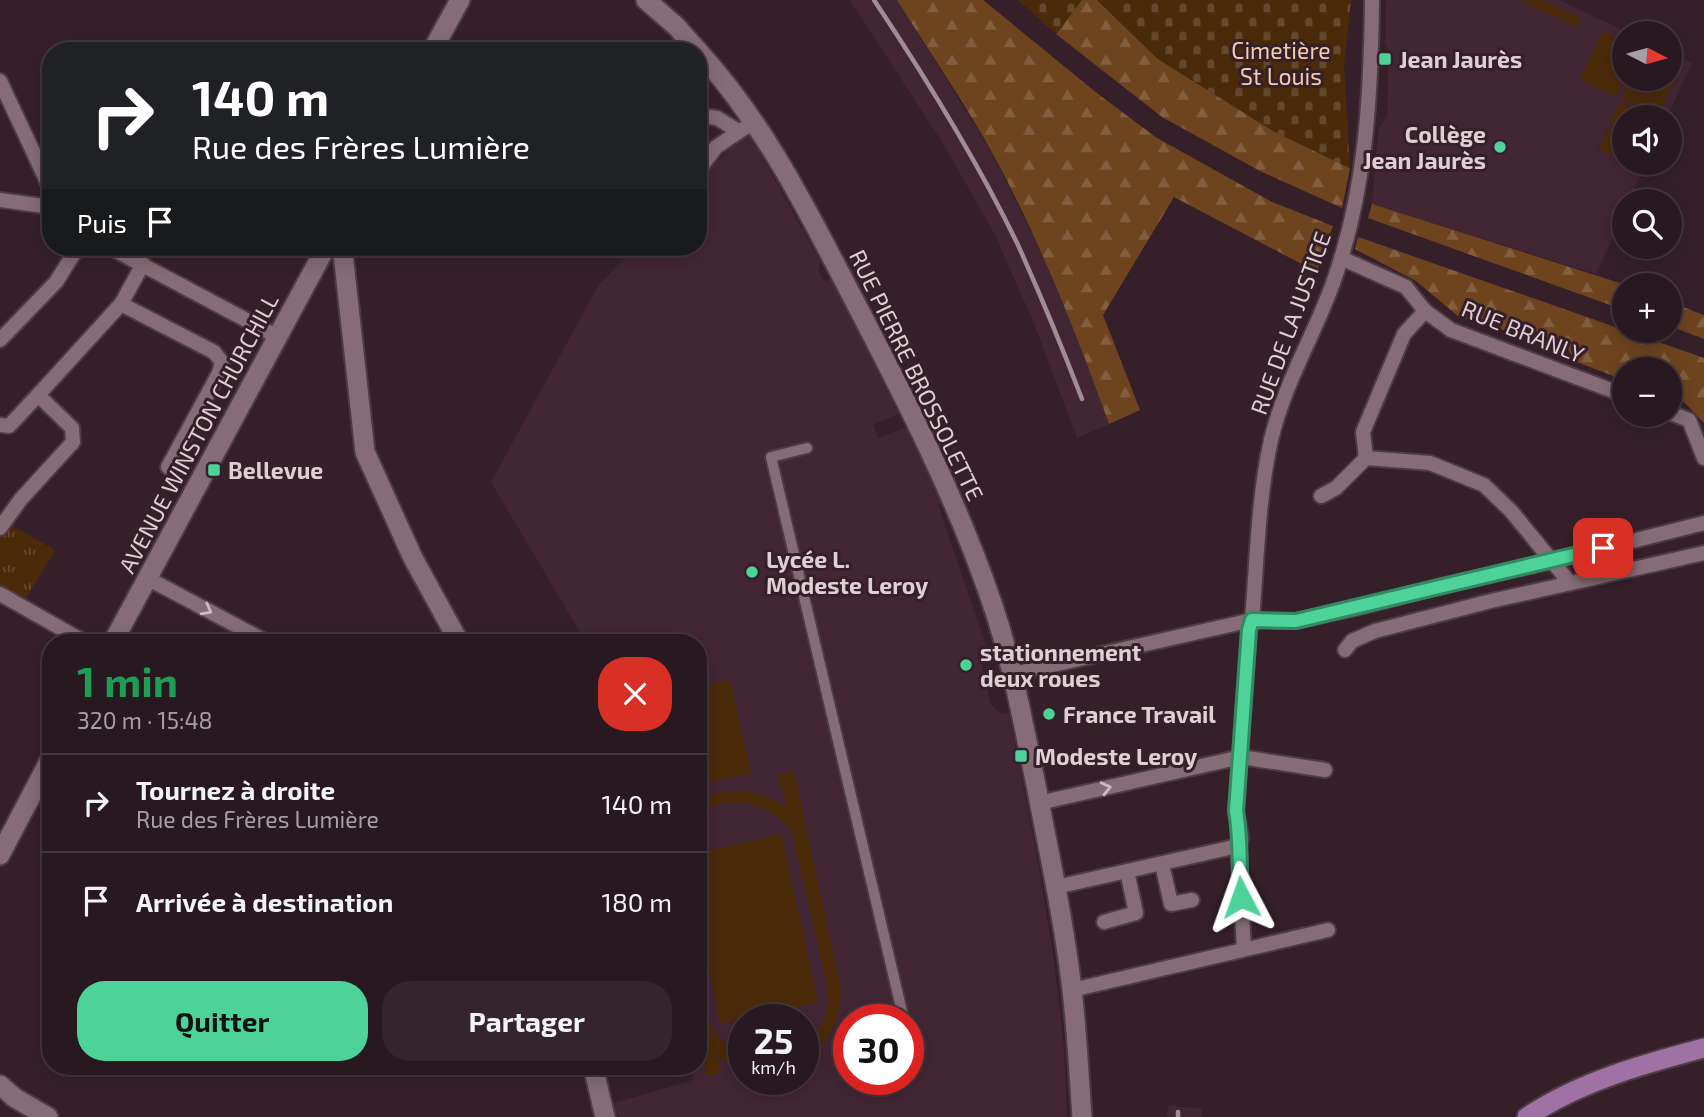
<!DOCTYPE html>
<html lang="fr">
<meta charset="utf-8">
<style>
body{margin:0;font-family:"Exo 2",sans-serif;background:#34252d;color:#f1f3f6;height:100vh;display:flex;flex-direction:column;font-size:26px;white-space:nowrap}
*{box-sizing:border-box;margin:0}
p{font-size:23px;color:#a5a0a5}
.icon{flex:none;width:38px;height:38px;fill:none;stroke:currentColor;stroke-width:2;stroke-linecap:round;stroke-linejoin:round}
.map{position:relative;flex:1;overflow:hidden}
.sheet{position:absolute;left:42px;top:634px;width:665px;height:441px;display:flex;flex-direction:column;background:#281820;border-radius:28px;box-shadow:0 4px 18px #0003,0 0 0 2px #44373e}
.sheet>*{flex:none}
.hud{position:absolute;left:42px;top:42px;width:665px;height:214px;border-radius:28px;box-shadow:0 4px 18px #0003,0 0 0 2px #44373e;background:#202124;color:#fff;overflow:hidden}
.needle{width:46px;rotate:96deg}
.controls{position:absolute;left:1612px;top:21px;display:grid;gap:14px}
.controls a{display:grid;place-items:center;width:70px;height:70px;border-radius:50%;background:#281820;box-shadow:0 4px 18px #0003,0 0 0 2px #44373e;font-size:35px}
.speed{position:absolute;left:728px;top:1004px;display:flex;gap:14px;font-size:35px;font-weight:700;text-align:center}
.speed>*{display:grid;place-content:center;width:91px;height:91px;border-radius:50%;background:#281820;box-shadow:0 4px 18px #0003,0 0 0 2px #44373e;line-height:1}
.speed small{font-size:18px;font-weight:400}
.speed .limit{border:10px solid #d22;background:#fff;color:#111}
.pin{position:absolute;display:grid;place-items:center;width:60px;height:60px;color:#fff;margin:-30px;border-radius:14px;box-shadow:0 4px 10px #0006}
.me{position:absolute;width:77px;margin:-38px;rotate:356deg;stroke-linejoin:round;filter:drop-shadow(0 0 5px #0008)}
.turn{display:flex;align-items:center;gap:24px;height:147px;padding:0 35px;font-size:32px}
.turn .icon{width:91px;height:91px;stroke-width:2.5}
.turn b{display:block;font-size:49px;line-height:60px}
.then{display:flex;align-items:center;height:66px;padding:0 35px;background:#0003;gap:14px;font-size:26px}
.round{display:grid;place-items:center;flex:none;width:74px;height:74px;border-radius:28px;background:#34252d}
.summary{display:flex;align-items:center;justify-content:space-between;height:119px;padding:0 35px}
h1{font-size:42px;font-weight:700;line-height:52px;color:#1e9e55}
.primary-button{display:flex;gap:14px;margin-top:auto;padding:14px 35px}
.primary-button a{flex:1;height:80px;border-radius:28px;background:#4dd39a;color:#111;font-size:28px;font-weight:700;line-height:80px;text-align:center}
.primary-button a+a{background:#34252d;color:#f1f3f6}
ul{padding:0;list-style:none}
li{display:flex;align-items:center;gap:21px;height:98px;padding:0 35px;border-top:2px solid #44373e}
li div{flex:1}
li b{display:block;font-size:26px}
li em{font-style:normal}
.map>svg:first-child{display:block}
.built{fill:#422633;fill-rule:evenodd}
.grass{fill:url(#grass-tufts)}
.forest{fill:url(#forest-firs)}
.cemetery{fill:url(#cemetery-stones)}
.garden{fill:#4b2a0a}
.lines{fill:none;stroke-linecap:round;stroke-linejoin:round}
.pedestrian-casing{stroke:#4e3c45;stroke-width:14}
.minor-casing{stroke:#4e3c45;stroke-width:18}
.tertiary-casing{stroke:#4e3c45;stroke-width:23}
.secondary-casing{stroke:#4e3c45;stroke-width:23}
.primary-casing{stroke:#4e3c45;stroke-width:23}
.pedestrian{stroke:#856c76;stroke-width:10}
.minor{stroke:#856c76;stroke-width:14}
.tertiary{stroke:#856c76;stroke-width:19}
.secondary{stroke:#856c76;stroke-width:19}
.primary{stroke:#a071a5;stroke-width:19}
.rail{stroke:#9f8d95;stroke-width:4.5}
.oneway{stroke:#ccbbc2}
.route-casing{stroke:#328964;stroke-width:18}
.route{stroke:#4dd39a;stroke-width:12}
.poi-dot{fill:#4dd39a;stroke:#35202a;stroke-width:2.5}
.labels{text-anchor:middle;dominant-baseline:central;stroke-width:6;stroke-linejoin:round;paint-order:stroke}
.park-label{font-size:23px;fill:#f5ccac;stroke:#35202a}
.poi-label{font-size:23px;font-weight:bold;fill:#decfd5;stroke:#35202a;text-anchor:start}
.street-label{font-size:23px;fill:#decfd5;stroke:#35202a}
</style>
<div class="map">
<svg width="1704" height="1117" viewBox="0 0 1704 1117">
<defs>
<pattern id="grass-tufts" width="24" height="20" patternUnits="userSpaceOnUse" patternTransform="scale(1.75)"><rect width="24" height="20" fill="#4b2a0a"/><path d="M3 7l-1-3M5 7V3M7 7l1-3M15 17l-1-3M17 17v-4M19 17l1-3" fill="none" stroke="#64482d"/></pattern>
<pattern id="forest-firs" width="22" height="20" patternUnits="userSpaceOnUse" patternTransform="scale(1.75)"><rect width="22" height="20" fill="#6e441f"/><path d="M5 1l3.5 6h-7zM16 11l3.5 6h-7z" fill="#825e3f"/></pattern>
<pattern id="cemetery-stones" width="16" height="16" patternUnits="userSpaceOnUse" patternTransform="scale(1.75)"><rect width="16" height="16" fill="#4b2a0a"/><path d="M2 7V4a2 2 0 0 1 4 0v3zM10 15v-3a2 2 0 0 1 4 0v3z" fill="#64482d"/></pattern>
</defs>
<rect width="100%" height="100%" fill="#35202a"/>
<g class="built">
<path d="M850,0H897L992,153L1042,253L1080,343L1109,424L1077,438L1033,321L995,235L944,145Z"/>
<path d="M1386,0H1559L1629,33H1624V79H1670V53L1692,63L1667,117H1624V163H1646L1629,201H1624V212L1596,274L1372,204L1378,130L1387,116L1389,50L1385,44Z"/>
<path d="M745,133H749L820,261L818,270L824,281L831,280L902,413L873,425L878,438L909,426L941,501L938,505L989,654L985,657L982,668L991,705L1001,714L1009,713L1039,867L1054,961L1064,1048L1067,1117H620L612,1109L611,1104L693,1080L691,1066H698V642H586L491,482L598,286L635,247H698V181ZM744,1020H803V1080H744ZM849,1020H908V1080H849Z"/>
<path d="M1169,1105L1202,1109L1201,1117H1167Z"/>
</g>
<path class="grass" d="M11,525L55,550L24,602L0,587V538Z"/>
<g class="forest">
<path d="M897,0H983L1098,94L1157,138L1272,202L1333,226L1317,272L1174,197L1103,315L1140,410L1109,424C1076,332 1040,241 993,154C964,102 929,51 897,0Z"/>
<path d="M1035,0H1097L1158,59L1275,132L1350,168L1342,208L1260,171L1162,117L1056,34L1064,24Z"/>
<path d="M1372,204L1626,285H1624V310L1368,218Z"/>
<path d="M1358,237L1704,358V423L1685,403L1670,397V369H1624V380L1574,361L1568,349L1459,317L1416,281L1355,249Z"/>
<path d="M1670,302L1704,315V339L1670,326Z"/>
</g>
<g class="cemetery">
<path d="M1018,0H1082L1056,34Z"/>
<path d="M1097,0H1351L1344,65L1350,168L1275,132L1158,59Z"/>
</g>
<g class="garden">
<path d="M1520,0H1542L1581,18L1577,27Z"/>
<path d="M1603,32L1624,43V79L1616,96L1580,80Z"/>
<path d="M1670,64L1680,68L1658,115L1620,98L1630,79H1670Z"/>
<path d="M1619,102H1620L1652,117H1624V131L1610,125Z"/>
<path d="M1608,128L1624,135V161L1598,149Z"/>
<path d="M730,679L751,773L698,785V687Z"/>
<path d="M794,771L841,989C840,1021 830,1043 803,1062C803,1037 818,1037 825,1016C829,1006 828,996 827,986L792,832C773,803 726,792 698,816V800C729,786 760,789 788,808L777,775Z"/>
<path d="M781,834L818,1002L721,1024L698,920V853Z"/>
<path d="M698,974C707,1012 706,1037 744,1056V1069L727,1063L718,1056L721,1072L707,1076L698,1037Z"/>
</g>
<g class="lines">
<g class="pedestrian-casing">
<g id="pedestrian">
<path d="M807,448L771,457L904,1020"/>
<path d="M908,1036L916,1067"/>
</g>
</g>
<g class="minor-casing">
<g id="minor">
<path d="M0,81L51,190"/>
<path d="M698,115L717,118L738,131"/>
<path d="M698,171L716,147L755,121"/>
<path d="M0,200L51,207"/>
<path d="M109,247L278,337"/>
<path d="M1341,258L1406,287L1425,311L1451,330L1624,395"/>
<path d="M121,304L214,352L222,362L219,373L168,467"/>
<path d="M0,340L56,282L78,247"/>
<path d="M1670,413L1689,420L1704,458"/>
<path d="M0,425L9,426L38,395"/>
<path d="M1366,458L1430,463L1484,485L1511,511L1570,583"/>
<path d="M1366,458L1363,432L1404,334L1425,311"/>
<path d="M1321,496L1336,488L1366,458"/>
<path d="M0,528L21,499L73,442L72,428L38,395L121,304L143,264"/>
<path d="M147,578L267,642"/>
<path d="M0,594L85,642"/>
<path d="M1345,650L1352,641L1375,631L1491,601L1704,553"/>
<path d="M1013,674L1252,620L1296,621L1356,608L1441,586L1553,561L1704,523"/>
<path d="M1039,803L1241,757L1325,770"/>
<path d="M1162,864L1171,904L1192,900"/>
<path d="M1056,887L1238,846"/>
<path d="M1104,922L1136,913L1127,871"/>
<path d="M1244,948L1238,846L1241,838L1236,811L1249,630L1252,620C1257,561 1258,498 1271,440C1284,384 1314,336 1333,283C1366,191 1371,96 1372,0"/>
<path d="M1072,990L1328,930"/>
</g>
</g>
<g class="tertiary-casing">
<g id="tertiary">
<path d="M339,247L343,253L365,452L413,558L459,642"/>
<path d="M593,1066L605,1117"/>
<path d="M0,1085L15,1098L48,1117"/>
</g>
</g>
<g class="secondary-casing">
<g id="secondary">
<path d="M646,0L676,26L698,51"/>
<path d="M432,51L460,0"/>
<path d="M698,51C767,127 807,210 854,300C905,398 955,495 991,600C1012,660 1023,723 1036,785C1049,853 1064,921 1072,990C1077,1032 1079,1075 1082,1117"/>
<path d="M113,642L326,247"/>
<path d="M0,855L51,758"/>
</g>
</g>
<g class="primary-casing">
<path id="primary" d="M1527,1117C1579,1082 1643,1064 1704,1048"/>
</g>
<use href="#pedestrian" class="pedestrian"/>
<use href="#minor" class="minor"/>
<use href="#tertiary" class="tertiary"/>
<use href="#secondary" class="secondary"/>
<use href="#primary" class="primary"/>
<g class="rail">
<path d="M874,0C926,78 977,160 1018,245C1041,296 1062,347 1082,399"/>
<path d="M1178,1117V1112"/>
</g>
</g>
<defs><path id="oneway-chevron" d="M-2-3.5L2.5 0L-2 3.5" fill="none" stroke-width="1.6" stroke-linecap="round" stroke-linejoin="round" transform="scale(1.75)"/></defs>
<g class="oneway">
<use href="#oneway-chevron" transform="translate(207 610) rotate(28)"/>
<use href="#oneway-chevron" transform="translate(1106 788) rotate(-13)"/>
</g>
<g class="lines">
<g class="route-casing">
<path id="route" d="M1241,897C1239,868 1241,839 1236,811L1249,630L1252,620L1296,621L1603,548"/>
</g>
<use href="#route" class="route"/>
</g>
<g class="poi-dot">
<rect x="1378" y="52" width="14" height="14" rx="3.5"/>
<circle cx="1500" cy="147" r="7"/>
<rect x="207" y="463" width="14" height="14" rx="3.5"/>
<circle cx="752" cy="572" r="7"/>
<circle cx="966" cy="665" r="7"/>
<circle cx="1049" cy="714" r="7"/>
<rect x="1014" y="749" width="14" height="14" rx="3.5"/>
</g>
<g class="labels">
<g class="park-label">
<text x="1281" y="50">Cimetière<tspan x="1281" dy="26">St Louis</tspan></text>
</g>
<g class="poi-label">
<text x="1399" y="59">Jean Jaurès</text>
<text x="1486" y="134" text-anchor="end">Collège<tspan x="1486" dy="26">Jean Jaurès</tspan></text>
<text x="228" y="470">Bellevue</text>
<text x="766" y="559">Lycée L.<tspan x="766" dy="26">Modeste Leroy</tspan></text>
<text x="980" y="652">stationnement<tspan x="980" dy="26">deux roues</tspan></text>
<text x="1063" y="714">France Travail</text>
<text x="1035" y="756">Modeste Leroy</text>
</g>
<g class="street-label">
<text transform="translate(1290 323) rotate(-70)">RUE DE LA JUSTICE</text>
<text transform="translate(1523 331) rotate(22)">RUE BRANLY</text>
<text transform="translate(917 375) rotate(64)">RUE PIERRE BROSSOLETTE</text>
<text transform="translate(198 433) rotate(-62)">AVENUE WINSTON CHURCHILL</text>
</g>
</g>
</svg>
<div class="controls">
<a><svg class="needle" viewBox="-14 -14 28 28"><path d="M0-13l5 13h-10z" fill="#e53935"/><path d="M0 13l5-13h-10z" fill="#a5a0a5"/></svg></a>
<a><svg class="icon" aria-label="sound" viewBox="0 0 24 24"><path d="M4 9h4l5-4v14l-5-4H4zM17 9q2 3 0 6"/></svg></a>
<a><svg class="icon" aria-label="search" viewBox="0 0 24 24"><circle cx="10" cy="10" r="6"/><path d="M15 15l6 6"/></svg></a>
<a>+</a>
<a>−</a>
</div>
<div class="speed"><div>25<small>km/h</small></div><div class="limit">30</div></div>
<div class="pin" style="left:1603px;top:548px;background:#d93025"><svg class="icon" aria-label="arrive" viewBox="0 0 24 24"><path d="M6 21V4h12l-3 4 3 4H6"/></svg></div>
<svg class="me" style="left:1241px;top:897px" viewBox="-20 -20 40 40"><path d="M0-17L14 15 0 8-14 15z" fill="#4dd39a" stroke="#fff" stroke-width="4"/></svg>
<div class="hud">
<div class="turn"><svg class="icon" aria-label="right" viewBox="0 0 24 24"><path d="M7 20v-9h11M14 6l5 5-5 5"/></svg><div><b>140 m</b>Rue des Frères Lumière</div></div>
<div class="then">Puis<svg class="icon" aria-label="arrive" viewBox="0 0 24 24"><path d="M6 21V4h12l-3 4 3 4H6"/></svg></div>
</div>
<section class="sheet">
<div class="summary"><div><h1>1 min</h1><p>320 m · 15:48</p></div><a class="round" style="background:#d93025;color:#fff"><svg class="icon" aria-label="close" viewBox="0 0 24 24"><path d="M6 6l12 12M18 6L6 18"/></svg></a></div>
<ul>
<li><svg class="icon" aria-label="right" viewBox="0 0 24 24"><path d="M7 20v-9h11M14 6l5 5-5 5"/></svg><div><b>Tournez à droite</b><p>Rue des Frères Lumière</p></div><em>140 m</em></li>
<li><svg class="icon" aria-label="arrive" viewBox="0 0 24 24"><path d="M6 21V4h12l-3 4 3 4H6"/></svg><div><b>Arrivée à destination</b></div><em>180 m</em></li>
</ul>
<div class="primary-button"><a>Quitter</a><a>Partager</a></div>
</section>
</div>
